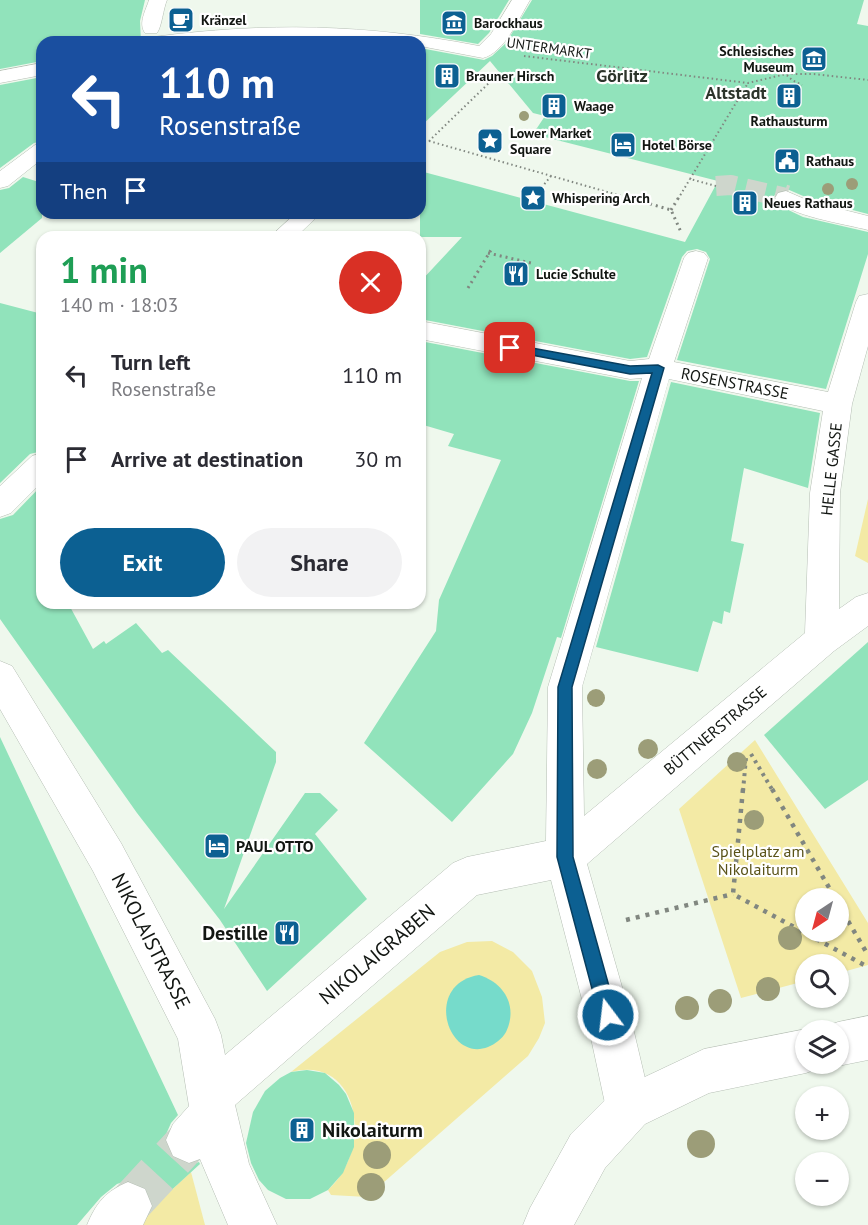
<!DOCTYPE html>
<meta charset="utf-8">
<style>
body{margin:0;font-family:"PT Sans",sans-serif;background:#f2f2f3;color:#2b2b33;height:100vh;display:flex;flex-direction:column;font-size:22px;white-space:nowrap}
*{box-sizing:border-box;margin:0}
p{font-size:20px;color:#7c7c81}
.icon{flex:none;width:33px;height:33px;fill:none;stroke:currentColor;stroke-width:2;stroke-linecap:round;stroke-linejoin:round}
.map{position:relative;flex:1;overflow:hidden}
.sheet{position:absolute;left:36px;top:231px;width:390px;height:378px;display:flex;flex-direction:column;background:#fff;border-radius:18px;box-shadow:0 2px 4px #0004}
.sheet>*{flex:none}
.guide{position:absolute;left:36px;top:36px;width:390px;height:183px;border-radius:18px;box-shadow:0 2px 4px #0004;background:#1a4fa0;color:#fff;overflow:hidden}
.needle{width:39px;rotate:216deg}
.tools{position:absolute;left:795px;top:888px;display:grid;gap:12px}
.tools a{display:grid;place-items:center;width:54px;height:54px;border-radius:50%;background:#fff;box-shadow:0 2px 4px #0004;font-size:30px}
.pin{position:absolute;display:grid;place-items:center;width:51px;height:51px;color:#fff;margin:-26px;border-radius:12px;box-shadow:0 3px 9px #0006}
.me{position:absolute;width:66px;margin:-33px;rotate:345deg;stroke-linejoin:round;filter:drop-shadow(0 0 4px #0008)}
.turn{display:flex;align-items:center;gap:21px;height:126px;padding:0 24px;font-size:27px}
.turn .icon{width:78px;height:78px;stroke-width:2.5}
.turn b{display:block;font-size:42px;line-height:51px}
.then{display:flex;align-items:center;height:57px;padding:0 24px;background:#0003;gap:12px;font-size:22px}
.round{display:grid;place-items:center;flex:none;width:63px;height:63px;border-radius:32px;background:#f2f2f3}
.overview{display:flex;align-items:center;justify-content:space-between;height:102px;padding:0 24px}
h1{font-size:36px;font-weight:700;line-height:45px;color:#1e9e55}
.primary-button{display:flex;gap:12px;margin-top:auto;padding:12px 24px}
.primary-button a{flex:1;height:69px;border-radius:36px;background:#0c6092;color:#fff;font-size:24px;font-weight:700;line-height:69px;text-align:center}
.primary-button a+a{background:#f2f2f3;color:#2b2b33}
ul{padding:0;list-style:none}
li{display:flex;align-items:center;gap:18px;height:84px;padding:0 24px}
li div{flex:1}
li b{display:block;font-size:22px}
li em{font-style:normal}
.map>svg:first-child{display:block}
.green{fill:#f3eaa5;fill-rule:evenodd}
.water{fill:#76dbcb}
.building{fill:#91e3bb}
.lines{fill:none;stroke-linecap:round;stroke-linejoin:round}
.street-tunnel-far2{stroke:#ced6cc;stroke-width:20;stroke-dasharray:20 10;stroke-linecap:butt}
.street-tunnel-far1{stroke:#ced6cc;stroke-width:26;stroke-dasharray:26 13;stroke-linecap:butt}
.street-tunnel{stroke:#ced6cc;stroke-width:43;stroke-dasharray:43 22;stroke-linecap:butt}
.street-casing{stroke:#b5beb4;stroke-width:1}
.secondary-casing{stroke:#b5beb4;stroke-width:1}
.path-far3{stroke:#818780;stroke-width:2;stroke-dasharray:1.5 3;stroke-linecap:butt}
.path-far2{stroke:#818780;stroke-width:3;stroke-dasharray:2 4;stroke-linecap:butt}
.path-far1{stroke:#818780;stroke-width:4;stroke-dasharray:3 4.5;stroke-linecap:butt}
.path{stroke:#818780;stroke-width:4.5;stroke-dasharray:4 6;stroke-linecap:butt}
.street{fill:#fff;fill-rule:evenodd}
.secondary{fill:#fff;fill-rule:evenodd}
.tree{fill:#9c9d78}
.route{fill:#0c6092;stroke:#083e5f;stroke-width:1.5}
.labels{text-anchor:middle;dominant-baseline:central;stroke-width:4.5;stroke-linejoin:round;paint-order:stroke}
.far-poi-label{font-size:14px;font-weight:bold;fill:#121612;stroke:#fff;text-anchor:start}
.far-street-label{font-size:14px;fill:#121612;stroke:#fff}
.street-label{font-size:16px;fill:#121612;stroke:#fff}
.poi-label{font-size:16px;font-weight:bold;fill:#121612;stroke:#fff;text-anchor:start}
.park-label{font-size:16px;fill:#595218;stroke:#fff}
.far-district-label{font-size:18px;font-weight:bold;fill:#2c342b;stroke:#fff}
.near-poi-label{font-size:20px;font-weight:bold;fill:#121612;stroke:#fff;text-anchor:end}
.near-street-label{font-size:20px;fill:#121612;stroke:#fff}
</style>
<div class="map">
<svg width="868" height="1225" viewBox="0 0 868 1225">
<rect width="100%" height="100%" fill="#eff8ed"/>
<g class="green">
<path d="M868,499V563L855,556Z"/>
<path d="M755,740L868,923V965L839,973L838,964H806L805,981L741,998L679,809ZM806,898H838V932H806Z"/>
<path d="M492,941L513,952L532,971L542,997L545,1023L539,1038L528,1056L367,1197L331,1195L328,1190C374,1149 360,1054 291,1072L440,952L467,942Z"/>
<path d="M191,1172L205,1225H134Z"/>
</g>
<path class="water" d="M479,975C505,983 518,1007 506,1032C502,1039 495,1044 488,1047C447,1063 423,984 479,975Z"/>
<g class="building">
<path d="M0,0H145L140,21L141,42H42V61L0,69Z"/>
<path d="M420,0H509L489,33L478,44L420,34Z"/>
<path d="M532,0H864L857,24L868,26V214L810,199L787,189L777,191L773,198L780,206L803,217L868,232V254L826,389L677,360L710,259L706,252L697,249L687,251L682,257L647,357L630,359L420,319V282L462,237H420V171L685,242L718,181L533,134L545,116L533,113L490,61L420,127V48L484,60L492,56L506,43Z"/>
<path d="M42,77V141L34,143L0,168V85Z"/>
<path d="M23,177L42,183V218L0,253V190L9,188Z"/>
<path d="M0,303L42,314V451L30,454L0,483Z"/>
<path d="M420,341L630,381H639L561,638L557,637L532,713L513,754L452,822L364,743L436,631L439,600L501,460L448,446L454,434L420,424Z"/>
<path d="M671,382L820,413L808,488L744,468L731,541L744,544L730,613L724,611L722,624L713,621L698,672L596,647Z"/>
<path d="M42,485V603H68L93,649L104,641L106,644L136,623L162,653L168,650L276,752V762L224,909L305,793H320L338,810L315,834L367,899L267,991L220,920L137,813L0,619V519L13,515Z"/>
<path d="M868,642V780L825,809L764,735Z"/>
<path d="M0,737L178,1115L171,1123L164,1139L171,1157L188,1165L199,1162L200,1164L154,1206L146,1187L129,1180L117,1184L101,1197L77,1225H0Z"/>
<path d="M307,1070L325,1073L339,1085L346,1094L354,1113V1147L343,1173L328,1190L310,1199H286L268,1190L259,1180L251,1163L246,1143L253,1112L265,1091L280,1078L291,1072Z"/>
</g>
<g class="lines">
<path class="street-tunnel-far2" d="M716,186L731,185L786,198"/>
<path class="street-tunnel-far1" d="M783,197L786,198"/>
<path class="street-tunnel" d="M128,1206L189,1140"/>
<g class="street-casing">
<g id="street">
<path d="M149,0H167C163,9 162,26 157,33H145C138,23 146,10 149,0Z"/>
<path d="M512,0H530C519,18 505,52 483,58L420,46V42C383,42 347,37 310,37C254,36 199,42 144,42L147,38L153,37C267,22 366,24 479,46L491,34Z"/>
<path d="M42,63V75L0,83V71Z"/>
<path d="M42,143V159L8,186L0,188V171L35,145Z"/>
<path d="M786,191L809,201L868,216V230C846,224 787,216 775,198L778,193Z"/>
<path d="M296,213H321L296,237H270Z"/>
<path d="M696,251L704,253L708,258L674,362L828,392L856,302L859,296L868,294V346L852,404L840,493L839,609L856,597L868,593V626L834,651L587,864L630,1015L652,1108L645,1124L629,1131L613,1124L606,1108L586,1015L551,880L477,895L235,1105L249,1164L277,1225H228L200,1159L189,1163L173,1156L166,1140L173,1124L189,1106L178,1039L93,871L0,709V661L12,666L121,843L215,1019L221,1035L225,1055L453,863L467,857L546,841L548,687L642,378L630,379L420,339V321L630,361L649,359L684,258L688,253ZM669,379L823,411L810,493L805,633L584,816L582,687Z"/>
<path d="M42,453V482L11,513L0,517V486L32,456Z"/>
<path d="M128,1182L145,1189L152,1206L143,1225H87C96,1203 106,1191 128,1182Z"/>
</g>
</g>
<g class="secondary-casing">
<g id="secondary">
<path d="M868,1016V1060L838,1066L832,1064H838V1030H822V1028L838,1022Z"/>
<path d="M806,1029L810,1030H806V1064H823L822,1067L806,1073L709,1093L645,1124L605,1168L574,1225H523L530,1208L571,1134L613,1092L704,1049Z"/>
</g>
</g>
<g class="path-far3">
<path d="M533,42L570,45"/>
<path d="M524,56L748,83L786,74H814L868,80"/>
<path d="M777,66L792,80L802,85"/>
<path d="M429,141L632,199"/>
<path d="M420,143L429,141L491,81"/>
<path d="M716,186L690,179L748,83"/>
<path d="M533,198L551,176"/>
<path d="M678,199L690,179"/>
</g>
<g class="path-far2">
<path d="M627,197L671,210L681,232"/>
<path d="M671,210L679,197"/>
<path d="M488,253L531,263"/>
<path d="M468,288L491,250"/>
</g>
<g class="path-far1">
<path d="M751,754L773,791"/>
<path d="M743,791L746,758"/>
</g>
<g class="path">
<path d="M743,789L733,894L868,967"/>
<path d="M772,789L835,898"/>
<path d="M838,904L868,955"/>
<path d="M626,920L733,894"/>
</g>
<use href="#street" class="street"/>
<use href="#secondary" class="secondary"/>
</g>
<g class="tree">
<circle cx="524" cy="116" r="5"/>
<circle cx="852" cy="184" r="6"/>
<circle cx="828" cy="189" r="6"/>
<circle cx="596" cy="698" r="9"/>
<circle cx="648" cy="749" r="10"/>
<circle cx="737" cy="762" r="10"/>
<circle cx="597" cy="769" r="10"/>
<circle cx="754" cy="820" r="10"/>
<circle cx="790" cy="938" r="12"/>
<circle cx="768" cy="989" r="12"/>
<circle cx="720" cy="1001" r="12"/>
<circle cx="687" cy="1008" r="12"/>
<circle cx="701" cy="1144" r="14"/>
<circle cx="377" cy="1155" r="14"/>
<circle cx="371" cy="1187" r="14"/>
</g>
<path class="route" d="M510,344L630,366L658,365L664,368L572,687L573,857L617,1015L614,1022L608,1024L602,1022L599,1015L557,857L558,687L652,373L630,374L506,350L505,348Z"/>
<defs>
<g id="cafe-square" transform="scale(1.35)"><rect x="-9" y="-9" width="18" height="18" rx="4" fill="#0c6092" stroke="#fff"/><path d="M-5.5-4.5H6V0H3Q3 3.5 0 3.5H-2.5Q-5.5 3.5-5.5 0ZM3-3.2v2h1.7v-2ZM-6 4.5H4V6H-6Z" fill="#fff"/></g>
<g id="museum-square" transform="scale(1.35)"><rect x="-9" y="-9" width="18" height="18" rx="4" fill="#0c6092" stroke="#fff"/><path d="M0-6L6-3V-2H-6V-3ZM-5-1h2V3h-2ZM-1-1h2V3h-2ZM3-1h2V3H3ZM-6 4H6V6H-6Z" fill="#fff"/></g>
<g id="building-square" transform="scale(1.35)"><rect x="-9" y="-9" width="18" height="18" rx="4" fill="#0c6092" stroke="#fff"/><path d="M-4-6H4V6H1V3H-1V6H-4ZM-2.5-4.3h1.7v1.8h-1.7ZM.8-4.3h1.7v1.8H.8ZM-2.5-1h1.7V.8h-1.7ZM.8-1h1.7V.8H.8Z" fill="#fff"/></g>
<g id="sight-square" transform="scale(1.35)"><rect x="-9" y="-9" width="18" height="18" rx="4" fill="#0c6092" stroke="#fff"/><path d="M0-6L1.8-2.2L6-1.7L2.9 1.2L3.7 5.4L0 3.3L-3.7 5.4L-2.9 1.2L-6-1.7L-1.8-2.2Z" fill="#fff"/></g>
<g id="hotel-square" transform="scale(1.35)"><rect x="-9" y="-9" width="18" height="18" rx="4" fill="#0c6092" stroke="#fff"/><path d="M-6-4.5h1.5V1H6V5H4.5V3h-9V5H-6ZM-4 0a1.8 1.8 0 1 1 3.6 0ZM.5 0V-2.5h3Q6-2.5 6 0Z" fill="#fff"/></g>
<g id="civic-square" transform="scale(1.35)"><rect x="-9" y="-9" width="18" height="18" rx="4" fill="#0c6092" stroke="#fff"/><path d="M-.6-6.5H3V-4.5H.6V-3L4-1V1h2V6H-6V1h2V-1L-.6-3ZM-1.2 2.5V6h2.4V2.5Z" fill="#fff"/></g>
<g id="restaurant-square" transform="scale(1.35)"><rect x="-9" y="-9" width="18" height="18" rx="4" fill="#0c6092" stroke="#fff"/><path d="M-5-6h1v4h1v-4h1v4h1v-4h1v5L-1.5 .5V6h-2V.5L-5-1ZM5-6V6H3V1.5H1.5Q1.5-4 5-6Z" fill="#fff"/></g>
</defs>
<g fill-rule="evenodd">
<use href="#cafe-square" x="181" y="20"/>
<use href="#museum-square" x="454" y="23"/>
<use href="#museum-square" x="814" y="59"/>
<use href="#building-square" x="447" y="76"/>
<use href="#building-square" x="789" y="96"/>
<use href="#building-square" x="554" y="106"/>
<use href="#sight-square" x="490" y="141"/>
<use href="#hotel-square" x="623" y="145"/>
<use href="#civic-square" x="787" y="161"/>
<use href="#sight-square" x="533" y="198"/>
<use href="#building-square" x="745" y="203"/>
<use href="#restaurant-square" x="516" y="274"/>
<use href="#hotel-square" x="217" y="846"/>
<use href="#restaurant-square" x="287" y="933"/>
<use href="#building-square" x="302" y="1130"/>
</g>
<g class="labels">
<g class="far-poi-label">
<text x="201" y="20">Kränzel</text>
<text x="474" y="23">Barockhaus</text>
<text x="794" y="51" text-anchor="end">Schlesisches<tspan x="794" dy="16">Museum</tspan></text>
<text x="466" y="76">Brauner Hirsch</text>
<text x="574" y="106">Waage</text>
<text x="789" y="121" text-anchor="middle">Rathausturm</text>
<text x="510" y="133">Lower Market<tspan x="510" dy="16">Square</tspan></text>
<text x="642" y="145">Hotel Börse</text>
<text x="806" y="161">Rathaus</text>
<text x="552" y="198">Whispering Arch</text>
<text x="764" y="203">Neues Rathaus</text>
<text x="536" y="274">Lucie Schulte</text>
</g>
<g class="far-street-label">
<text transform="translate(549 48) rotate(8)">UNTERMARKT</text>
</g>
<g class="street-label">
<text transform="translate(735 383) rotate(11)">ROSENSTRASSE</text>
<text transform="translate(831 469) rotate(-84)">HELLE GASSE</text>
<text transform="translate(715 730) rotate(-40)">BÜTTNERSTRASSE</text>
</g>
<g class="poi-label">
<text x="236" y="846">PAUL OTTO</text>
</g>
<g class="park-label">
<text x="758" y="851">Spielplatz am<tspan x="758" dy="18">Nikolaiturm</tspan></text>
</g>
<g class="far-district-label">
<text x="622" y="75">Görlitz</text>
<text x="736" y="92">Altstadt</text>
</g>
<g class="near-poi-label">
<text x="268" y="933">Destille</text>
<text x="322" y="1130" text-anchor="start">Nikolaiturm</text>
</g>
<g class="near-street-label">
<text transform="translate(151 941) rotate(63)">NIKOLAISTRASSE</text>
<text transform="translate(377 954) rotate(-40)">NIKOLAIGRABEN</text>
</g>
</g>
</svg>
<div class="tools">
<a><svg class="needle" viewBox="-14 -14 28 28"><path d="M0-13l5 13h-10z" fill="#e53935"/><path d="M0 13l5-13h-10z" fill="#7c7c81"/></svg></a>
<a><svg class="icon" aria-label="search" viewBox="0 0 24 24"><circle cx="10" cy="10" r="6"/><path d="M15 15l6 6"/></svg></a>
<a><svg class="icon" aria-label="layers" viewBox="0 0 24 24"><path d="M12 4l9 5-9 5-9-5zM3 14l9 5 9-5"/></svg></a>
<a>+</a>
<a>−</a>
</div>
<div class="pin" style="left:510px;top:348px;background:#d93025"><svg class="icon" aria-label="arrive" viewBox="0 0 24 24"><path d="M6 21V4h12l-3 4 3 4H6"/></svg></div>
<svg class="me" style="left:608px;top:1015px" viewBox="-20 -20 40 40"><circle r="17" fill="#0c6092" stroke="#fff" stroke-width="3"/><path d="M0-11L8 9 0 5-8 9z" fill="#fff"/></svg>
<div class="guide">
<div class="turn"><svg class="icon" aria-label="left" viewBox="0 0 24 24"><path d="M17 20v-9H6M10 6l-5 5 5 5"/></svg><div><b>110 m</b>Rosenstraße</div></div>
<div class="then">Then<svg class="icon" aria-label="arrive" viewBox="0 0 24 24"><path d="M6 21V4h12l-3 4 3 4H6"/></svg></div>
</div>
<section class="sheet">
<div class="overview"><div><h1>1 min</h1><p>140 m · 18:03</p></div><a class="round" style="background:#d93025;color:#fff"><svg class="icon" aria-label="close" viewBox="0 0 24 24"><path d="M6 6l12 12M18 6L6 18"/></svg></a></div>
<ul>
<li><svg class="icon" aria-label="left" viewBox="0 0 24 24"><path d="M17 20v-9H6M10 6l-5 5 5 5"/></svg><div><b>Turn left</b><p>Rosenstraße</p></div><em>110 m</em></li>
<li><svg class="icon" aria-label="arrive" viewBox="0 0 24 24"><path d="M6 21V4h12l-3 4 3 4H6"/></svg><div><b>Arrive at destination</b></div><em>30 m</em></li>
</ul>
<div class="primary-button"><a>Exit</a><a>Share</a></div>
</section>
</div>
